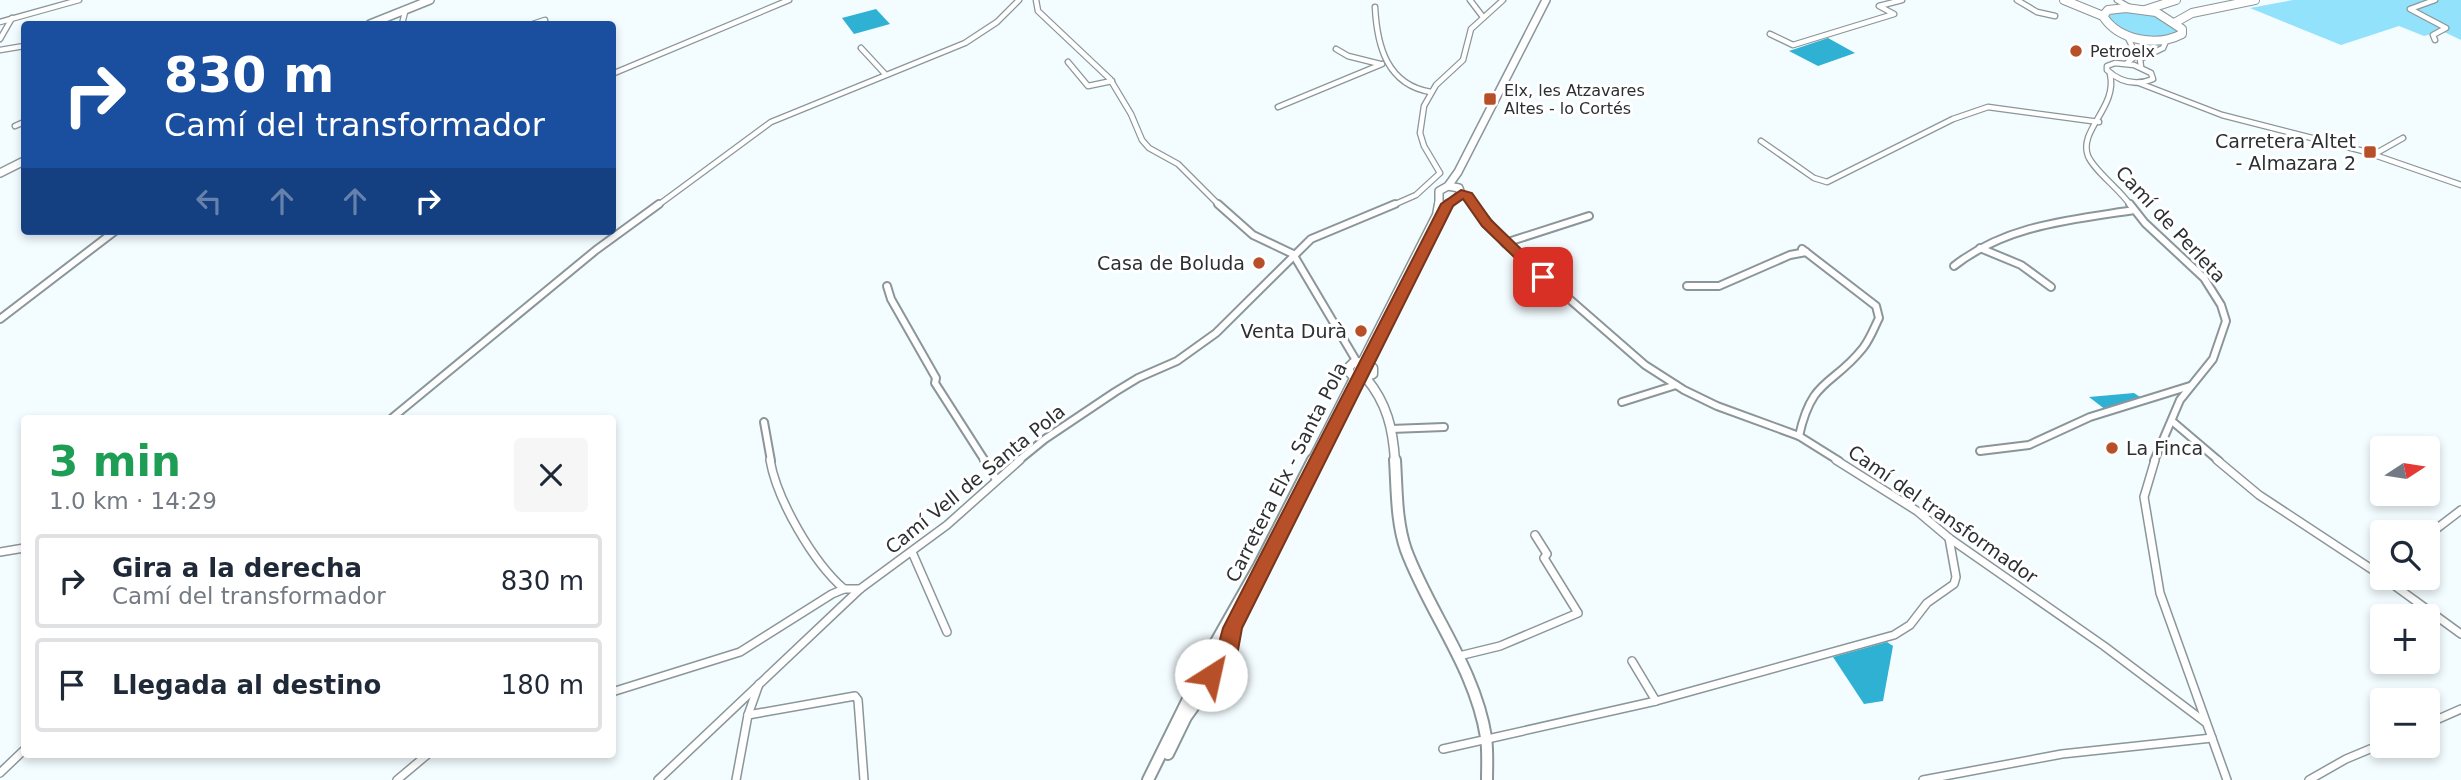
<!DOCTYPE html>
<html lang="es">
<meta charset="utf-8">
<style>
body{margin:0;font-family:"DejaVu Sans",sans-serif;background:#f6f6f7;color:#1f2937;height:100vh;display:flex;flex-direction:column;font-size:26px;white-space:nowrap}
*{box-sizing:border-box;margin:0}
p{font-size:23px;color:#747a83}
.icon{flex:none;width:38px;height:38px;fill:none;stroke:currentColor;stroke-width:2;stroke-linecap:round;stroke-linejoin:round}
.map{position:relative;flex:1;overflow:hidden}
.sheet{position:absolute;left:21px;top:415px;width:595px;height:343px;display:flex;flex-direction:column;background:#fff;border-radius:7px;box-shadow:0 4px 10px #0003}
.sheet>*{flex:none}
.top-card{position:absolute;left:21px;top:21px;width:595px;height:214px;border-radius:7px;box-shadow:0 4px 10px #0003;background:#1a4fa0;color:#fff;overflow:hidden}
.needle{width:46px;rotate:78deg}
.controls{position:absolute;left:2370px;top:436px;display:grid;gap:14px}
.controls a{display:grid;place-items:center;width:70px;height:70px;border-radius:7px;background:#fff;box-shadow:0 4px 10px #0003;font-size:35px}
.pin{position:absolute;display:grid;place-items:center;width:60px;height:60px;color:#fff;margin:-30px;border-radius:14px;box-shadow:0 4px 10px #0006}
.me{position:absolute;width:77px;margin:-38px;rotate:35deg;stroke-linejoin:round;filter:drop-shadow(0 0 5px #0008)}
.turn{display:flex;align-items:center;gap:24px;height:147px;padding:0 28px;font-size:32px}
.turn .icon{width:91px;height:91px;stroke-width:2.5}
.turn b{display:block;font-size:49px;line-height:60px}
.lanes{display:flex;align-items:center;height:66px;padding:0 28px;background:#0003;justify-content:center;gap:35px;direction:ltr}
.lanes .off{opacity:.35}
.round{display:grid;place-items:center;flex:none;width:74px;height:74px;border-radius:7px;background:#f6f6f7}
.head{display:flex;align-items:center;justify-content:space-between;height:119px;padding:0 28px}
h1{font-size:42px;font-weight:800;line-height:52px;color:#1e9e55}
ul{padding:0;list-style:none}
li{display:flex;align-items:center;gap:21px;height:94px;margin:0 14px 10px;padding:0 14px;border:4px solid #e0e1e3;border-radius:7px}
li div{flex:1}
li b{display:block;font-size:26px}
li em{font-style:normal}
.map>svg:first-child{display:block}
.green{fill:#93e2fc}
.water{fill:#2fb1d4}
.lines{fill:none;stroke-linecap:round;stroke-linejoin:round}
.street-far2-casing{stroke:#8b9699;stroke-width:7}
.street-far1-casing{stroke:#8b9699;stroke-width:10}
.street-casing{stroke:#8b9699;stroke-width:10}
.secondary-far2-casing{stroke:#8b9699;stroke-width:10}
.secondary-far1-casing{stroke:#8b9699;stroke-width:11}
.secondary-casing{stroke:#8b9699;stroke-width:14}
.highway-casing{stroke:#8b9699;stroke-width:10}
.street-far2{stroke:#fff;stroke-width:4.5}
.street-far1{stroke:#fff;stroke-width:6}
.street{stroke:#fff;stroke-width:7}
.secondary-far2{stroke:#fff;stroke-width:7}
.secondary-far1{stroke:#fff;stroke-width:8}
.secondary{stroke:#fff;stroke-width:10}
.highway{stroke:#fff;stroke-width:8}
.route{fill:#b75028;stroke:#77341a;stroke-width:2}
.poi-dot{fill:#b75028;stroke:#fff;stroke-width:2.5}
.labels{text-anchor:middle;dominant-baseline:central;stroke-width:6;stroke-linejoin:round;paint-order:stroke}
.far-poi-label{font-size:16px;fill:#2c3032;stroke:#fff;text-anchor:start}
.poi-label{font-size:19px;fill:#2c3032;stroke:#fff;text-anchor:end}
.street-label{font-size:19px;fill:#2c3032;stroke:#fff}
</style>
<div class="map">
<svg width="2461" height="780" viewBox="0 0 2461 780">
<rect width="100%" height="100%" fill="#f3fcff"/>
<g class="green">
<path d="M2293,0H2461V40L2442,31L2424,36L2399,26L2341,45L2250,8Z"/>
<path d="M2117,11L2154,14L2179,31L2178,34C2149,40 2129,40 2108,16Z"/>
</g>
<g class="water">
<path d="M876,9L890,24L854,34L842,18Z"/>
<path d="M1828,38L1855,53L1818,66L1789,51Z"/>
<path d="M2134,393L2143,399L2106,410L2089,397Z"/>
<path d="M1887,642L1893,646L1883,701L1864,704L1833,657Z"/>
</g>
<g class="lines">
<g class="street-far2-casing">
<g id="street-far2">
<path d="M1036,0L1038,11L1110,79L1131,114L1142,140L1149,148L1178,164L1220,206"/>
<path d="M1470,0L1483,17"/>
<path d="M2017,0L2037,12L2055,16"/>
<path d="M2117,0L2129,7"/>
<path d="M2435,0L2410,9L2446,28L2433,35L2435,40"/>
<path d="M1375,7C1377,46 1387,85 1431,92"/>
<path d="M0,22L79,0"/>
<path d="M402,24L405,12"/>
<path d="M533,24L545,20"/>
<path d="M1770,34L1793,45L1894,14L1879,6L1902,0"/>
<path d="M2127,36L2133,48V58L2127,63"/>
<path d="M0,39L12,18"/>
<path d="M861,48L885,74"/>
<path d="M1336,49L1348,56L1380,64"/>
<path d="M0,50L24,46"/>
<path d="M1068,62L1088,86L1112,81"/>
<path d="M2115,63L2134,65L2151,73L2153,79C2136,86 2120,82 2107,70V66Z"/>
<path d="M2141,67L2140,59L2163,48L2166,41"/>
<path d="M612,74L789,0"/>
<path d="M2110,74C2118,107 2078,130 2088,156C2095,172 2120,189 2131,206"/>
<path d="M2139,83L2222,115L2363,151L2461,185"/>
<path d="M1278,107L1382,64"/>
<path d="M15,126L24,122"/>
<path d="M1761,141L1814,178L1827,182L1953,119L1988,107L2099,122"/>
<path d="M2373,155L2403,138"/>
<path d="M1461,194L1475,206"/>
<path d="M657,206L771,122L965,43L997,22L1019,0"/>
<path d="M1391,206L1416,195L1440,173L1424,146L1420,133L1424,106L1436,85L1463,60L1471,29L1503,0"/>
</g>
</g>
<g class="street-far1-casing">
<g id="street-far1">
<path d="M1218,204L1253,235L1293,254"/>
<path d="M1473,204L1505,243L1645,365L1684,390L1717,406L1799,436L1839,461"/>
<path d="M2130,204L2145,223L2204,278L2221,305L2226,321L2213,359L2180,400L2154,461"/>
<path d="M1505,243L1589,216"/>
<path d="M1980,248L2021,265L2051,287"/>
<path d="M1293,254L1357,362"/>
<path d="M1954,266C2006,225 2070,220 2134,210"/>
<path d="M887,286L891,299L936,378L935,383L985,461"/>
<path d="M1687,286H1719L1790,255L1806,252"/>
<path d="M0,319L115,231"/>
<path d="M1622,402L1676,385"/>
<path d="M392,418L596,250L659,204"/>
<path d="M2172,421L2219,461"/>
<path d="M764,422L771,461"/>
<path d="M1391,429L1444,427"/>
<path d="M1799,436C1812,377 1832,387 1863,348C1870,339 1874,328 1879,318L1876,306L1802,249"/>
<path d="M1980,451L2029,445L2090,417L2190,386"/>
<path d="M1018,461L1045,439L1115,392L1138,378L1177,361L1216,333L1311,239L1395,204"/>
</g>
</g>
<g class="street-casing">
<g id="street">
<path d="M770,460C777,500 813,562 844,589"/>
<path d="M984,460L996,479"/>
<path d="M1836,460L1917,511L1949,538L2104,646L2205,722"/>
<path d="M2155,460L2144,497L2160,593L2227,780"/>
<path d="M2217,460L2259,495L2382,576"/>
<path d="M2427,536L2461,510"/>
<path d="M0,552L24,548"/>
<path d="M912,552L947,632"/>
<path d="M2384,578L2461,634"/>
<path d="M1459,656L1500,646L1578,613L1544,558L1547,554L1535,535"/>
<path d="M1632,661L1656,701"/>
<path d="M612,692L740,652L832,594L844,589H860"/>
<path d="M748,715L855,696L858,700L864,780"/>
<path d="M2427,724L2461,709"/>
<path d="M1443,749L1656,701L1894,635L1910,625L1927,603L1954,584L1956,577L1949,538"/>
<path d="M0,773L24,750"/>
<path d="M397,780L428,754"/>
<path d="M658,780L860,589L947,525L1020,460"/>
<path d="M736,780L748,715L759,684"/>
<path d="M1923,780L2062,754L2212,738"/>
<path d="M2309,780L2346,759L2382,744"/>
</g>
</g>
<g class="secondary-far2-casing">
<g id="secondary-far2">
<path d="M370,24L430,0"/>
<path d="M0,173L24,161"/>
<path d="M1439,206V191L1448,186L1458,172L1546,0"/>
<path d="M1447,206L1461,194L1459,188L1448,186"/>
</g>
</g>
<g class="secondary-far1-casing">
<g id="secondary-far1">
<path d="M1441,214L1448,204"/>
<path d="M1354,377L1349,372V367L1353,363L1362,362"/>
<path d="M1362,378L1373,374V368L1366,363"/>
<path d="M1366,378C1387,403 1393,429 1395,461"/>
<path d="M1312,461L1437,215L1439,204"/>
</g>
</g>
<g class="secondary-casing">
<g id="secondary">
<path d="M1395,460C1397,490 1396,521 1406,550C1430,614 1475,668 1486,737C1488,751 1487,766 1487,780"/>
<path d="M1212,649L1259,566L1313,460"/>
<path d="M1198,667L1211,675L1225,670L1228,663L1227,647L1236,620"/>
<path d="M1168,754L1186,717L1216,675"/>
<path d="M1148,780L1193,689L1198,657L1207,649H1217"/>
</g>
</g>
<g class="highway-casing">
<g id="highway">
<path d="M2064,0L2103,16"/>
<path d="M2126,8L2156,12L2182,29V34C2157,47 2119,41 2103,16L2108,10Z"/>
<path d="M2145,10L2176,0"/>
<path d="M2176,22L2192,13L2255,0"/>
</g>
</g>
<use href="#street-far2" class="street-far2"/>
<use href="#street-far1" class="street-far1"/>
<use href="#street" class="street"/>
<use href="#secondary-far2" class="secondary-far2"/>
<use href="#secondary-far1" class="secondary-far1"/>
<use href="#secondary" class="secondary"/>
<use href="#highway" class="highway"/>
</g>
<path class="route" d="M1461,190L1472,193L1491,220L1550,277L1543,281L1538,280L1482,226L1463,199L1453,206L1242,628L1234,672C1226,681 1216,685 1204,681L1201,675L1204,669L1218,664V647L1223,628L1441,204Z"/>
<g class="poi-dot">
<circle cx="2076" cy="51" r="7"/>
<rect x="1483" y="92" width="14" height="14" rx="3.5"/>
<rect x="2363" y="145" width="14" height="14" rx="3.5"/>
<circle cx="1259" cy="263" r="7"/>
<circle cx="1361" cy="331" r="7"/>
<circle cx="2112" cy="448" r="7"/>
</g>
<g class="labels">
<g class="far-poi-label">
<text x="2090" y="51">Petroelx</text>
<text x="1504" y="90">Elx, les Atzavares<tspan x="1504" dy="18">Altes - lo Cortés</tspan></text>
</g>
<g class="poi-label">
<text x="2356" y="141">Carretera Altet<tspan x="2356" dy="22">- Almazara 2</tspan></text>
<text x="1245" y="263">Casa de Boluda</text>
<text x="1347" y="331">Venta Durà</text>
<text x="2126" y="448" text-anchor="start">La Finca</text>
</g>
<g class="street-label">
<text transform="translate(2171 224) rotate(47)">Camí de Perleta</text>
<text transform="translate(1286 472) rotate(-63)">Carretera Elx - Santa Pola</text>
<text transform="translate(975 479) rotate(-39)">Camí Vell de Santa Pola</text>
<text transform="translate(1943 514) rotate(35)">Camí del transformador</text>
</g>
</g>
</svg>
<div class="controls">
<a><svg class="needle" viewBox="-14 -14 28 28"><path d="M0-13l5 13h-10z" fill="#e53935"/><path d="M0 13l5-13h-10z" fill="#747a83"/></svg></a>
<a><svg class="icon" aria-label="search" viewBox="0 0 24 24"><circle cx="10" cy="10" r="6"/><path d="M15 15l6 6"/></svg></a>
<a>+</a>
<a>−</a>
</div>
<div class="pin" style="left:1543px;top:277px;background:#d93025"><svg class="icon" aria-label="arrive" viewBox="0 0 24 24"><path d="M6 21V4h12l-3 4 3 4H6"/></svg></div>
<svg class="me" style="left:1211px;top:675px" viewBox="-20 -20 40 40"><circle r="19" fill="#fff"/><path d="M0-13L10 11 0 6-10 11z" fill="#b75028"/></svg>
<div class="top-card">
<div class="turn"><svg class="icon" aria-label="right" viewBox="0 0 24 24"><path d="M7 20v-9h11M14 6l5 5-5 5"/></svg><div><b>830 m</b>Camí del transformador</div></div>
<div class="lanes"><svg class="icon off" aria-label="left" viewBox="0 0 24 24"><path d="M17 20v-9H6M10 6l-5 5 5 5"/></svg><svg class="icon off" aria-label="ahead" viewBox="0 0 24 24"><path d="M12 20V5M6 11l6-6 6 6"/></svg><svg class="icon off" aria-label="ahead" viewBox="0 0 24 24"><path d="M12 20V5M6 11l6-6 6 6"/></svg><svg class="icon" aria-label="right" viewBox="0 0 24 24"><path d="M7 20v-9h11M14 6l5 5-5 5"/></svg></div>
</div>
<section class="sheet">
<div class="head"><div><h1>3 min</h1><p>1.0 km · 14:29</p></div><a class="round"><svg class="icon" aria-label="close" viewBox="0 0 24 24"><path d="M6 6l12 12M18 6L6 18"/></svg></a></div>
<ul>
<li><svg class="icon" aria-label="right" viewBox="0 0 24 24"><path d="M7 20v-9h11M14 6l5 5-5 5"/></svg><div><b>Gira a la derecha</b><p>Camí del transformador</p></div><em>830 m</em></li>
<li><svg class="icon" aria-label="arrive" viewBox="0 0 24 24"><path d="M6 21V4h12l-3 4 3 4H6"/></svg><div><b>Llegada al destino</b></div><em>180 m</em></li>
</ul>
</section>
</div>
